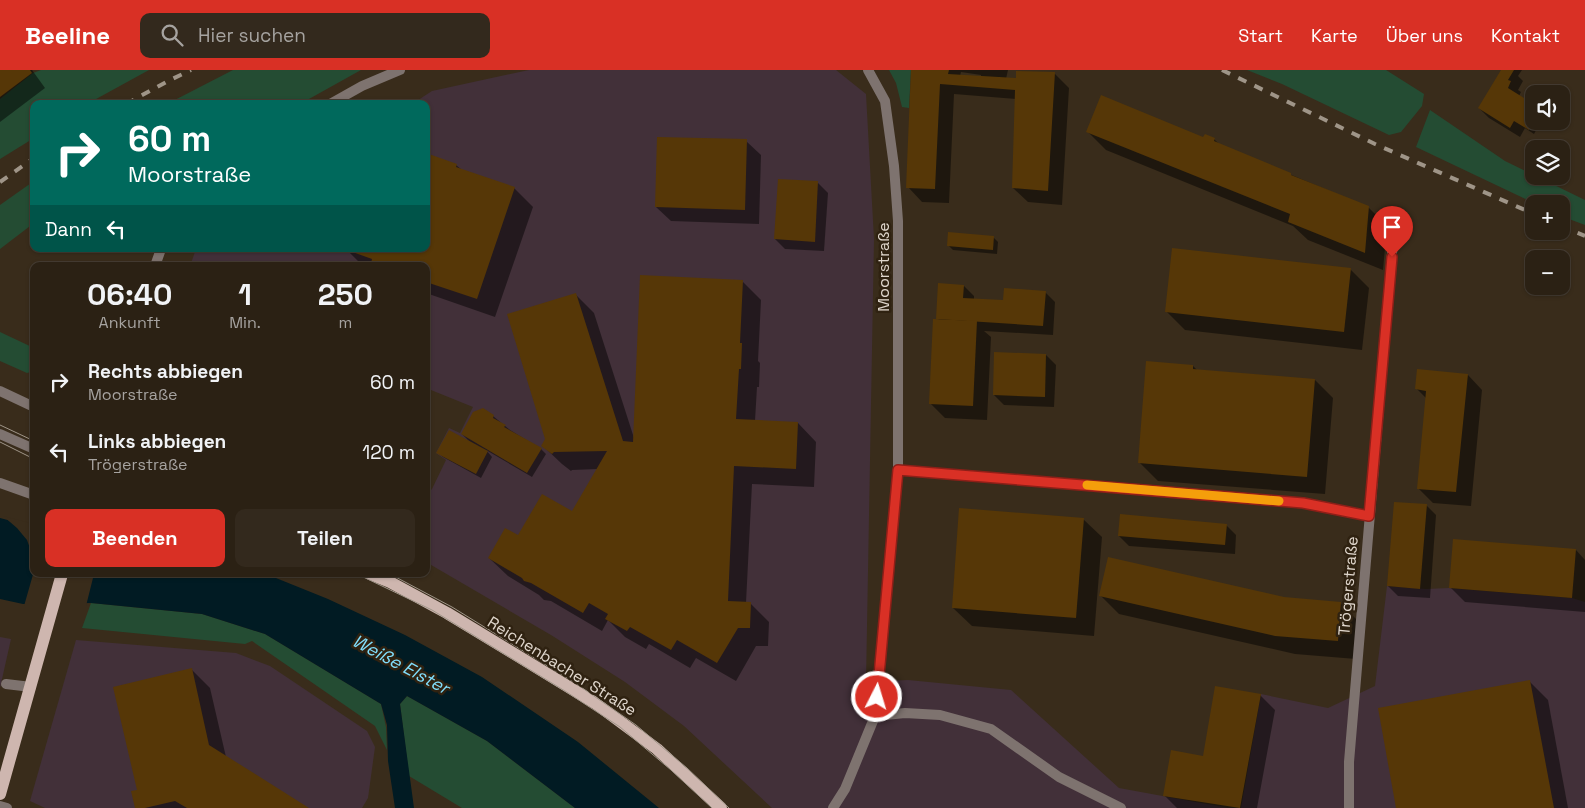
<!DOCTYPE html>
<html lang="de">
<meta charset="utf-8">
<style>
body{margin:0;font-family:"Space Grotesk",sans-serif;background:#33291d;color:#f1f3f6;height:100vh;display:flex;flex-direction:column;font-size:19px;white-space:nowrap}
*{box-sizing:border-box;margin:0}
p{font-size:16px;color:#a6a3a0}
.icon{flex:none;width:28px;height:28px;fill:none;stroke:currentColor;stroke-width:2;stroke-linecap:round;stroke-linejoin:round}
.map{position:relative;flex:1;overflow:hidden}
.details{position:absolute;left:30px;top:192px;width:400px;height:315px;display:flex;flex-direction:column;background:#2b2114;border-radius:10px;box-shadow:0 1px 4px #0004,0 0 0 1px #473e34}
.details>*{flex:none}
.guide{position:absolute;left:30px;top:30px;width:400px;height:152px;border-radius:10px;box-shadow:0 1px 4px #0004,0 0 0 1px #473e34;background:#00695c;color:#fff;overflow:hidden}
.tools{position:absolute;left:1525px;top:15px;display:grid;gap:10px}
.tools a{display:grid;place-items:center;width:45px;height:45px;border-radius:10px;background:#2b2114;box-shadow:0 1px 4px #0004,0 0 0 1px #473e34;font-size:25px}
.pin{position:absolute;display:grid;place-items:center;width:42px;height:42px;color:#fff;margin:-51px -21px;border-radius:50% 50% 50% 0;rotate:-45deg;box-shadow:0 0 5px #0007}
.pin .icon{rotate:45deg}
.me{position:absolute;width:55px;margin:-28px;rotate:5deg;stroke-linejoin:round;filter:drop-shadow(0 0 4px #0008)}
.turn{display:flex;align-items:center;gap:18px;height:105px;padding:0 15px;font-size:22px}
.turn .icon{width:65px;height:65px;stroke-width:2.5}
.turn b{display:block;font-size:35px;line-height:42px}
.then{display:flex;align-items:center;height:48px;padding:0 15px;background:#0003;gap:10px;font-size:19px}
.eta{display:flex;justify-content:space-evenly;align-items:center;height:85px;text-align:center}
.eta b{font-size:30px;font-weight:700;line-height:35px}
.button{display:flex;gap:10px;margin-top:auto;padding:10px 15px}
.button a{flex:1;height:58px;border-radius:10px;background:#d93025;color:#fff;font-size:20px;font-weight:700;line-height:58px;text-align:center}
.button a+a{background:#33291d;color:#f1f3f6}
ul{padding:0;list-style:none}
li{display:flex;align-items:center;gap:15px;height:70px;padding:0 15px}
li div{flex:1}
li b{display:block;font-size:19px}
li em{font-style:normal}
header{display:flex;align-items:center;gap:30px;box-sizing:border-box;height:70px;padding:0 25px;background:#d93025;color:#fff}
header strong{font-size:24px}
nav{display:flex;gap:28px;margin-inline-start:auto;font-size:18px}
.search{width:350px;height:45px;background:#33291d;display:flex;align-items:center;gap:12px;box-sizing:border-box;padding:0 18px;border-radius:10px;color:#a6a3a0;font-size:19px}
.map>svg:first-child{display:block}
.commercial{fill:#423039}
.green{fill:#244c33}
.water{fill:#011b23}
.pier{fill:#392c1b}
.shadow{fill:#0007;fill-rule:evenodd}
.building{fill:#563707}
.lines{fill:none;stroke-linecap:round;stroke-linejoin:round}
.service{stroke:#7e736f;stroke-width:10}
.minor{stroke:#7e736f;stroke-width:10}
.tertiary{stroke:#7e736f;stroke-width:10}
.primary{stroke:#ceb6af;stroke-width:12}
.tram{stroke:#9f9588;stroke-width:1}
.rail{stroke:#9f9588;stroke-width:4;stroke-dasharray:9 9;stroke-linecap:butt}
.route-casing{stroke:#8d1f18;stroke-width:12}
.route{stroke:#d93025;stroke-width:9}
.slow{stroke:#f59e0b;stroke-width:9}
.labels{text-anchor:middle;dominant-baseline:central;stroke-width:5;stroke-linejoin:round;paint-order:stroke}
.street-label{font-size:16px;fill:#e0d7cd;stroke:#2f2211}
.water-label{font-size:18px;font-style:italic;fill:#81defc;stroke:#2f2211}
</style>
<header>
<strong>Beeline</strong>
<div class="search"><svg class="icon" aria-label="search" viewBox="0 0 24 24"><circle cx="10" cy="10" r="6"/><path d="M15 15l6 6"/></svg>Hier suchen</div>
<nav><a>Start</a><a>Karte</a><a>Über uns</a><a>Kontakt</a></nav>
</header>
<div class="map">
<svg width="1585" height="738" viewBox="0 0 1585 738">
<rect width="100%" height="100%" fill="#392c1b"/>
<g class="commercial">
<path d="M529,0H836L866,24L874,169L866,612L908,610L1011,620L1119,718L1228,738H772L684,656L625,612L551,565L426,492V425L432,419L446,390L436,383L449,358L460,363L473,337L426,318V196H190L196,179H426V34H412L432,21Z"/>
<path d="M1387,516L1426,519L1449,518L1572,528L1585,532V738H1241L1261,624L1328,638L1375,616Z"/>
<path d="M0,567L11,569L0,618Z"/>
<path d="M76,570L236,583L270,596L367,661L375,677L368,728L362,738H45L30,731Z"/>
</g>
<g class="green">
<path d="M41,0H149L87,34H34V68L0,89V29L33,3Z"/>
<path d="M233,0H361L300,34H167Z"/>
<path d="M889,0H911L909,38L902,37L896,13Z"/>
<path d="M1247,0H1386L1424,24L1422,36L1401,62L1389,65L1282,14Z"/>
<path d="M1430,40L1505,91L1585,130V155L1561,146V134H1536L1416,77Z"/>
<path d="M34,111V153L0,179V135Z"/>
<path d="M0,262L34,278V301L27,303L0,291Z"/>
<path d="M91,533L202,544L265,564L381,634L386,657L387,680L375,656L252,571L245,574L82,558Z"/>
<path d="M407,626L487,671L575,738H462L409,706L400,634Z"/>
</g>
<path class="water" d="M0,448L34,457V504H266L328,529L405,565L482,607L578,672L659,738H575L487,671L407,626L400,634L414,738H395L388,691L387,655L381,634L265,564L202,544L91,533L23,534L0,529Z"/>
<g class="pier">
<path d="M3,446L34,454V500L32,484L27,470L17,458Z"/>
<path d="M34,501V504H94L86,536H24Z"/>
</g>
<g class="shadow">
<path d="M0,0H32L45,18L0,52Z"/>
<path d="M913,0H1008L1006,9L1017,10L1055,4L1069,18L1062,135L1028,132L1013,118L1016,29L954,24L949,133L922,132L908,117ZM961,2L981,5V7L960,6Z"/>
<path d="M1502,0H1522L1518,6L1523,11L1518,20L1521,22L1519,26L1526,31L1534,38V51H1541L1534,64L1525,58L1520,67L1489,48L1479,38Z"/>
<path d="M1087,61L1214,69L1220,75L1368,137L1387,156L1383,200L1308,170L1293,156L1106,80Z"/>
<path d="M746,71L761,85L759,154L671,151L656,137Z"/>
<path d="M456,95L462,100L514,118L533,137L495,247L426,223V196H363L346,179H426Z"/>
<path d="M818,113L828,123L824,181L785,179L775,169Z"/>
<path d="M993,167L998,172L997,184L953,180L949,176Z"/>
<path d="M1350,199L1369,218L1362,280L1185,260L1166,241Z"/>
<path d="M743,212L761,230L758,291L760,293L759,317H757L755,351L798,353L816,372L814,417L752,414L746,533H750L769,552L768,576H756L736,611L696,588L690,598L649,574L646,579L625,567L608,550L602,561L551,531L544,530L539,525L508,506L489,488L518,467L573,442L598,399L572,400L571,401L562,394L543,376L546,369L576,225L594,243L634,368Z"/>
<path d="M964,216L974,226V230L1004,232L1045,222L1055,232L1053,265L984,261L991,267L987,350L945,348L930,333L940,251L937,248Z"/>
<path d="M1046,285L1056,295L1054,337L1004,335L994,325Z"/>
<path d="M1193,296L1197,300L1315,310L1333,328L1325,424L1158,411L1139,392Z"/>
<path d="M1468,305L1482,320L1471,436L1433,433L1418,418L1427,329L1417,319Z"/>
<path d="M493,346L510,360L541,379L546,384L532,407L486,380L492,387L481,408L443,387L438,383L471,373L462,364Z"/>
<path d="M1426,435L1436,445L1430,528L1398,526L1388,516Z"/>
<path d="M1083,449L1102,467L1094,566L972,556L953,538Z"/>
<path d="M1226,455L1236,465L1235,484L1129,476L1119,466Z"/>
<path d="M1576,480L1585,490V542L1465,532L1450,517Z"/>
<path d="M1100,525L1283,529L1340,533L1359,552L1356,589L1295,584L1119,544Z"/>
<path d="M191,599L210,618L226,687L307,738H136L138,721Z"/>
<path d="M1529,611L1548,630L1568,738H1397Z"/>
<path d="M1260,625L1275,640L1257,738H1177L1164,725L1204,687Z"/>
</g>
<g class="building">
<path d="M0,0H30L32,3L0,27Z"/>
<path d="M911,0H949L948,4L1016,8V1L1055,2L1048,121L1012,118L1015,20L940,14L935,119L906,118Z"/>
<path d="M1501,0H1514L1508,10L1511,11L1508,18L1527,30L1525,34L1534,39V51L1529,60L1514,51L1510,58L1478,38Z"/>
<path d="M1101,25L1203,67L1205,64L1215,68L1214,71L1291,103V105L1369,136L1365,183L1288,152L1290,144L1086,62Z"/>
<path d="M657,67L747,69L745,140L655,137Z"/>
<path d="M426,83L457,94L456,97L515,117L477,229L426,212V196H381L371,193L372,189L344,179H426Z"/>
<path d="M778,109L818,111L815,172L774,169Z"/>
<path d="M948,162L994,166L993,180L947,176Z"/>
<path d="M1172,178L1351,198L1344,262L1165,242Z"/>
<path d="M640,205L743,210L740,273H742L741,299H739L736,349L798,352L796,399L734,396L728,531L751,532L750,558H738L717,593L677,570L671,580L630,557L627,561L605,549L608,544L589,533L583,543L531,513L524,511L522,508L488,488L505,458L518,465L542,424L572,441L607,381L554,382L552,384L541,376L545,369L507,244L576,223L623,371L633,372Z"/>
<path d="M938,213L964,215L963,228L1003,230L1004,218L1046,221L1043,256L936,249Z"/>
<path d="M933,249L977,251L973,336L929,334Z"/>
<path d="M994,282L1046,284L1045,327L993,325Z"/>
<path d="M1146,291L1193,295V299L1315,309L1307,407L1138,393Z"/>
<path d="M1417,299L1468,304L1456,422L1417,419L1426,321L1415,319Z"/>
<path d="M483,338L494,345L493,348L506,355L504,357L542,378L527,403L461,364L473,342Z"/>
<path d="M449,360L488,381L476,404L436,383Z"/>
<path d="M1394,432L1427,434L1420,519L1387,516Z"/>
<path d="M959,438L1084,448L1076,548L952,538Z"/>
<path d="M1120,444L1227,454L1225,475L1118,466Z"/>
<path d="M1453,469L1576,479L1572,528L1449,518Z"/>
<path d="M1108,487L1284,527L1341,532L1338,571L1275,566L1099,526Z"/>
<path d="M192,598L209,675L309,738H187L175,731L145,738H135L131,721L137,720L113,617Z"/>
<path d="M1530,610L1554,738H1396L1378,638Z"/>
<path d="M1215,616L1261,624L1240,738L1163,726L1171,680L1203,686Z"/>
</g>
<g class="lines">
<g class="service">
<path d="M0,364L34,379"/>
<path d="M6,614L31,617"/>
<path d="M875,646L905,643L940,645L991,659L1059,707L1121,738"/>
<path d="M0,736L7,738"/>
</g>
<g class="minor">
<path d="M330,34L362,16L400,0"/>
<path d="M155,196L161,179"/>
<path d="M898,400L1303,433L1369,446"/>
<path d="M833,738L845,719L875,646L898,400V151L894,96L885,31L868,0"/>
<path d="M1349,738V692L1395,148"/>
</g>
<g class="tertiary">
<path d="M0,321L34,337"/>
<path d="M0,413L34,425"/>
</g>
<g class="primary">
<path d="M370,504L390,512L447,543L595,633L657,679L721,738"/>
<path d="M0,724L62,504"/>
</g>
<g class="tram">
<path d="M0,355L34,371"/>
<path d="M0,372L34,389"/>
<path d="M357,504L432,540L565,621L620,657L671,700L712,738"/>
<path d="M390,504L452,537L575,613L636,655L687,698L729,738"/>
</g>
<g class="rail">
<path d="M1222,0L1375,74L1534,144"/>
<path d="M126,34L168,11L191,0"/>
<path d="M0,112L34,88"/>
<path d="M1561,156L1585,166"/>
</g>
</g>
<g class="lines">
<g class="route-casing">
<path id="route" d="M877,627L898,400L1303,433L1369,446L1392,187"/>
</g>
<use href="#route" class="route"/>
<path class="slow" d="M1087,415L1279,431"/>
</g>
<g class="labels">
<g class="street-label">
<text transform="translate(883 197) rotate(-90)">Moorstraße</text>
<text transform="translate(1348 516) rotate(-85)">Trögerstraße</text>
<text transform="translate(562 596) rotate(32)">Reichenbacher Straße</text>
</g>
<g class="water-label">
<text transform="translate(401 594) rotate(28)">Weiße Elster</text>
</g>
</g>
</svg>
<div class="tools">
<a><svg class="icon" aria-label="sound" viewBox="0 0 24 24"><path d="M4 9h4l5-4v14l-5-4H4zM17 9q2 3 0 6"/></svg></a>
<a><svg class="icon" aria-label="layers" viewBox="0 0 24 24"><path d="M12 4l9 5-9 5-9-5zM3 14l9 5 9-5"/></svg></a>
<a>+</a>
<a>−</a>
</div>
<div class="pin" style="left:1392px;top:187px;background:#d93025"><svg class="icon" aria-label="arrive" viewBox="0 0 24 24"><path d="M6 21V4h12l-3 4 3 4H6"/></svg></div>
<svg class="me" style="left:877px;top:627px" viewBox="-20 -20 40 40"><circle r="17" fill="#d93025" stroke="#fff" stroke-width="3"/><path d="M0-11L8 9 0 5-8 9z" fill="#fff"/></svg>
<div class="guide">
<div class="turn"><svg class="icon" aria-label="right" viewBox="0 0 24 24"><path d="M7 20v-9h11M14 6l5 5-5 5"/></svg><div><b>60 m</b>Moorstraße</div></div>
<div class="then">Dann<svg class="icon" aria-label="left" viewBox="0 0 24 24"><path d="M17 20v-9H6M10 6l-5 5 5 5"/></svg></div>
</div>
<section class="details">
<div class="eta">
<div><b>06:40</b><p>Ankunft</p></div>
<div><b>1</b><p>Min.</p></div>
<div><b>250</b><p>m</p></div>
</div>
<ul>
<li><svg class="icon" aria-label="right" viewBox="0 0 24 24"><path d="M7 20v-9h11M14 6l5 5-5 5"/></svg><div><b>Rechts abbiegen</b><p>Moorstraße</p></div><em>60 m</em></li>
<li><svg class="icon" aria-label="left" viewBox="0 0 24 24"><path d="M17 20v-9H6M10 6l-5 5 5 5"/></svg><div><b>Links abbiegen</b><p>Trögerstraße</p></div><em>120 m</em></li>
</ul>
<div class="button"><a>Beenden</a><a>Teilen</a></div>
</section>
</div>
